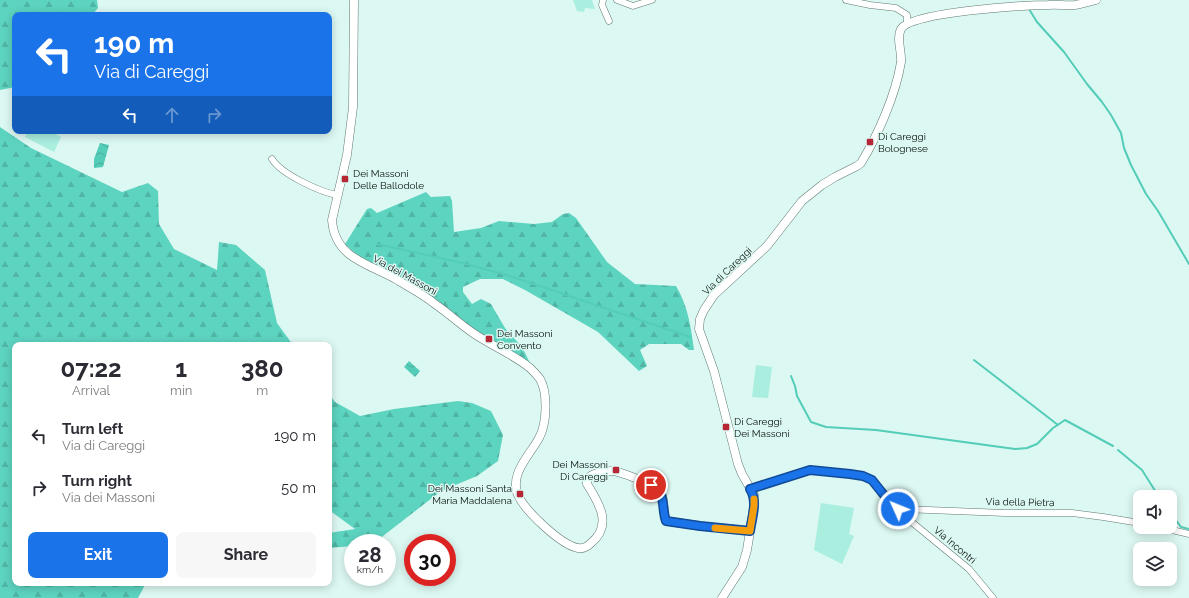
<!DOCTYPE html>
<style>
body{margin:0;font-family:Raleway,sans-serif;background:#f7f7f7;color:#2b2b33;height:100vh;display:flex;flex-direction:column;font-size:15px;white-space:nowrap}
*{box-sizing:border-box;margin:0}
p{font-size:13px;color:#7c7c81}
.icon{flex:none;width:22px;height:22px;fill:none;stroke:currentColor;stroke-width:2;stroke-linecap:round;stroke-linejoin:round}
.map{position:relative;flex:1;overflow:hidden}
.sheet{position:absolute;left:12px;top:342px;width:320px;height:244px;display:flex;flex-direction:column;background:#fff;border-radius:8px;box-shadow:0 2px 10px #0003}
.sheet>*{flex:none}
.top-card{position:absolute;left:12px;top:12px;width:320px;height:122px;border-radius:8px;box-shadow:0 2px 10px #0003;background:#1a73e8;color:#fff;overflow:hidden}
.tools{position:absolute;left:1133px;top:490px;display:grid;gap:8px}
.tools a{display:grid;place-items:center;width:44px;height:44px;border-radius:8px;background:#fff;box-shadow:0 2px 10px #0003;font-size:20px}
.speed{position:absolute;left:344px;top:534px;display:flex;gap:8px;font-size:20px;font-weight:700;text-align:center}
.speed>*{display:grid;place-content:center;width:52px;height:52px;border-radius:50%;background:#fff;box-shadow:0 2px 10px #0003;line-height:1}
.speed small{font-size:10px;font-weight:400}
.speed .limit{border:6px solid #d22;background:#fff;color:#111}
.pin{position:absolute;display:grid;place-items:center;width:34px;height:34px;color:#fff;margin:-17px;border:2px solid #fff;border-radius:50%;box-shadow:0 1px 4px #0007}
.me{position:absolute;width:44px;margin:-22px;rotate:314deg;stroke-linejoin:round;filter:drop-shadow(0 0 3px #0008)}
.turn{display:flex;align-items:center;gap:14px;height:84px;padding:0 16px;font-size:18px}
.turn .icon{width:52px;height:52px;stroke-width:2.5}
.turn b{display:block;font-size:28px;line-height:34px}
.lanes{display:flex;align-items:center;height:38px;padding:0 16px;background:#0003;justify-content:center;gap:20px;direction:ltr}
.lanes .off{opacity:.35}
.eta{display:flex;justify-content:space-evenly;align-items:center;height:68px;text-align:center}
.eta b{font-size:24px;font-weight:700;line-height:28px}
.button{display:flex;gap:8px;margin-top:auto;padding:8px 16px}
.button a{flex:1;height:46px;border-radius:8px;background:#1a73e8;color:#fff;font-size:16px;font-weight:700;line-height:46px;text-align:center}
.button a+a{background:#f7f7f7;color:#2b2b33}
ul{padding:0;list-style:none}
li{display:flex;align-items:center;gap:12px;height:52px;padding:0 16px}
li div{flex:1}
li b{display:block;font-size:15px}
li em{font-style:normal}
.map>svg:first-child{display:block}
.forest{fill:url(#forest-firs)}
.park{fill:#aaeee0}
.water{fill:url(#water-waves)}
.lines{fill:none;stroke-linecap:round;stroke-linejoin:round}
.stream{stroke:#53ccb8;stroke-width:2}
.minor-casing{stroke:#5f7872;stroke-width:7}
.tertiary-casing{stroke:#5f7872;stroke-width:9}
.minor{stroke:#fff;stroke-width:6}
.tertiary{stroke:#fff;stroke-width:8}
.route-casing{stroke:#114b97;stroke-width:10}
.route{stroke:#1a73e8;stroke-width:7}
.slow{stroke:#f59e0b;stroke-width:7}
.poi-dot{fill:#b72634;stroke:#dcf8f2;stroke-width:1.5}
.labels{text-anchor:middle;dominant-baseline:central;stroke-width:3;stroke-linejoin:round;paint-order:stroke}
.poi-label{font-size:10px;fill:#091210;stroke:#dcf8f2;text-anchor:start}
.street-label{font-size:10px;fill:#091210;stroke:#dcf8f2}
</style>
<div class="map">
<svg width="1189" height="598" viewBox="0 0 1189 598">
<defs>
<pattern id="forest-firs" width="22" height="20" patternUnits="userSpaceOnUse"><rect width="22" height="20" fill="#5dd4c0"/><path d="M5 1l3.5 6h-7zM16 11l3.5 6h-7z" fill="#50b5a4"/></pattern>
<pattern id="water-waves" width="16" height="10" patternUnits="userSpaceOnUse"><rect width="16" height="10" fill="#53ccb8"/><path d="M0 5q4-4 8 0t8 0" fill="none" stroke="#47ae9d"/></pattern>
</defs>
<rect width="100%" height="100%" fill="#dcf8f2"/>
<g class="forest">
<path d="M0,0H97L98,8L92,15H15V87L0,90Z"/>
<path d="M0,127L31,148L122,192L148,183L158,191L159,224L174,249L217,270L219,242L236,245L265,270L277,323L293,345H15V583H146L138,598H0Z"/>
<path d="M426,192L431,197L450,196L452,201L454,232L481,228L499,221L534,224L552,222L563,214L569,213L576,218L607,262L635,284L676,286C688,306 691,327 694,350H689L681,344H649L640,350L647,366L639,371L598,332L525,290L503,279H480L463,287V292L472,304L481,299L491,304L505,328L522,347L531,365L477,331L428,294L377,267L356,254L345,244L367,209L371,208L377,213Z"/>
<path d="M329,394L335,402L360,416L394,409L458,401L472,403L491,411L503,435L498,461L477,476L441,491L374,543H353V546L329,548V533L355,529L329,510Z"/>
</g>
<g class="park">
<path d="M573,0H592L595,9L585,8L584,12L577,11Z"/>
<path d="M28,131H50L61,137L54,152L25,137Z"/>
<path d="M756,365L772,367L768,398L752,397Z"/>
<path d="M821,503L854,508L849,534L854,536L842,564L814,550Z"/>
</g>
<g class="water">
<path d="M100,143L109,145L103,167L94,168V159Z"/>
<path d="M409,361L420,371L415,377L404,367Z"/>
</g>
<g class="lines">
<g class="stream">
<path d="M1029,9L1037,22L1064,52L1087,84L1102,102L1111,115L1121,133L1124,148L1131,165L1146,194L1158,211L1189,264"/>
<path d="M377,244L463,263L510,276L690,337"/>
<path d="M974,360L1058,425"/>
<path d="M791,376L795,386L797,396L811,422L826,427L876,430L1015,449L1027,448L1037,444L1053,428L1065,420L1113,446"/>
<path d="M1118,450L1142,470L1159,497"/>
<path d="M1170,512L1181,527L1189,529"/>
</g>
<g class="minor-casing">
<g id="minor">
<path d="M603,0L602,5L609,21"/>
<path d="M617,0L633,6L652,0"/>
<path d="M846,0L870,5L896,8L907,15V23"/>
<path d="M272,159C281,174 320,192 337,195"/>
<path d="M750,489L810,470L863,476L872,480L888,500L908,519L969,569L993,598"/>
<path d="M901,511L903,509L1005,513H1072L1103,517L1140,523"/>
<path d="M1160,527L1189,534"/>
</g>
</g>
<g class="tertiary-casing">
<g id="tertiary">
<path d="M354,0L353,107L347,155L332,220C333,233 338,245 349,254C364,266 383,271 399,281C411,288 424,295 435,304C448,313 460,324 473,333C492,346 513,354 530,368C533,371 538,376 540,379C548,393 547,424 539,438C530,455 509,474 518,495C525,511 561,545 578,548C583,549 588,546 591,543C613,525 599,503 587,484V480C590,473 604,471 612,471C619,471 652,484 658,489C666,496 662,512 666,521L700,526L750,531"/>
<path d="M722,598L742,567L747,550L754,506V495L742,474L738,464L714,371L699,329L700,319L704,310L714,295L767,246L802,201L822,185L835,177L857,166L861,163C878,135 896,94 901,62C902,52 896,38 901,29C909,12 1026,5 1048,5C1057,4 1066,6 1075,5C1082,4 1089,2 1096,0"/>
</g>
</g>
<use href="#minor" class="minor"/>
<use href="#tertiary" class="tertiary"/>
</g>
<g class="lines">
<g class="route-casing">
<path id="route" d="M651,485C667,494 661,507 666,521L700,526L750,531C752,517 758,501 750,489L810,470L850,474L863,476L872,480L888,500L898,509"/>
</g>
<use href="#route" class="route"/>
<path class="slow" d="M715,528L750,531L754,506V499"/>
</g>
<g class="poi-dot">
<rect x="866" y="138" width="8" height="8" rx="2"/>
<rect x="341" y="175" width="8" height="8" rx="2"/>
<rect x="485" y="335" width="8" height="8" rx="2"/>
<rect x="722" y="423" width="8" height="8" rx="2"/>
<rect x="612" y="466" width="8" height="8" rx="2"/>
<rect x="516" y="490" width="8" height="8" rx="2"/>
</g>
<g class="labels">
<g class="poi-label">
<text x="878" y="136">Di Careggi<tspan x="878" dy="12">Bolognese</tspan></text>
<text x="353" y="173">Dei Massoni<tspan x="353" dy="12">Delle Ballodole</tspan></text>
<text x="497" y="333">Dei Massoni<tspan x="497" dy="12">Convento</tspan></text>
<text x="734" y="421">Di Careggi<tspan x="734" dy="12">Dei Massoni</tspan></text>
<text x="608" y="464" text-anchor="end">Dei Massoni<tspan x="608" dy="12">Di Careggi</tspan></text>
<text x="512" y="488" text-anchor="end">Dei Massoni Santa<tspan x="512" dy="12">Maria Maddalena</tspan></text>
</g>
<g class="street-label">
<text transform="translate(727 271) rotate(-44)">Via di Careggi</text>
<text transform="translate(405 275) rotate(29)">Via dei Massoni</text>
<text transform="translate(1020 502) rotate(1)">Via della Pietra</text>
<text transform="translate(955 545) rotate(40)">Via Incontri</text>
</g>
</g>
</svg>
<div class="tools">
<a><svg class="icon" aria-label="sound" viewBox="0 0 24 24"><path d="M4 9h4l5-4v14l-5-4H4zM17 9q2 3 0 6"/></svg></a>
<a><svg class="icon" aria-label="layers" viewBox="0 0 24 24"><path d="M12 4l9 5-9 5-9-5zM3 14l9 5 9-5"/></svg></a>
</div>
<div class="speed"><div>28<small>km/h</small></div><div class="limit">30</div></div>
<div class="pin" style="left:651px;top:485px;background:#d93025"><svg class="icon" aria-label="arrive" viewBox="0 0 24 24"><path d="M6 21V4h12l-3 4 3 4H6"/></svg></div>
<svg class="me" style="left:898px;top:509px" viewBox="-20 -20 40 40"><circle r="17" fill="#1a73e8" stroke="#fff" stroke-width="3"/><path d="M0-11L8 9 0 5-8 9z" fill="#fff"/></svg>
<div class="top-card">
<div class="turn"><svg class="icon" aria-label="left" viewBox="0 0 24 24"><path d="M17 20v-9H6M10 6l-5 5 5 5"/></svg><div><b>190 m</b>Via di Careggi</div></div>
<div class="lanes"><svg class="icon" aria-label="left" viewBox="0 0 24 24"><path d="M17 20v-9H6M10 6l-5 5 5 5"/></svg><svg class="icon off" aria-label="ahead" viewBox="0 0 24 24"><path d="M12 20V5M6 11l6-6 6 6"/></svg><svg class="icon off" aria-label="right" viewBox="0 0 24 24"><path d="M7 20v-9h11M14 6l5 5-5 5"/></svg></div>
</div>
<section class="sheet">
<div class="eta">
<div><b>07:22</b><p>Arrival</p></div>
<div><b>1</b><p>min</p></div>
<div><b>380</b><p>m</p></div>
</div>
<ul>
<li><svg class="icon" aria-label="left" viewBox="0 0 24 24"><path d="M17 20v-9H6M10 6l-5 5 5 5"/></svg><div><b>Turn left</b><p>Via di Careggi</p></div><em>190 m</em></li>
<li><svg class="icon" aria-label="right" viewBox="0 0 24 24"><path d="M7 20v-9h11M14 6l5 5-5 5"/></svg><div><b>Turn right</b><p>Via dei Massoni</p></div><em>50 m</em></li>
</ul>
<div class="button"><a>Exit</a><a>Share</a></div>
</section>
</div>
